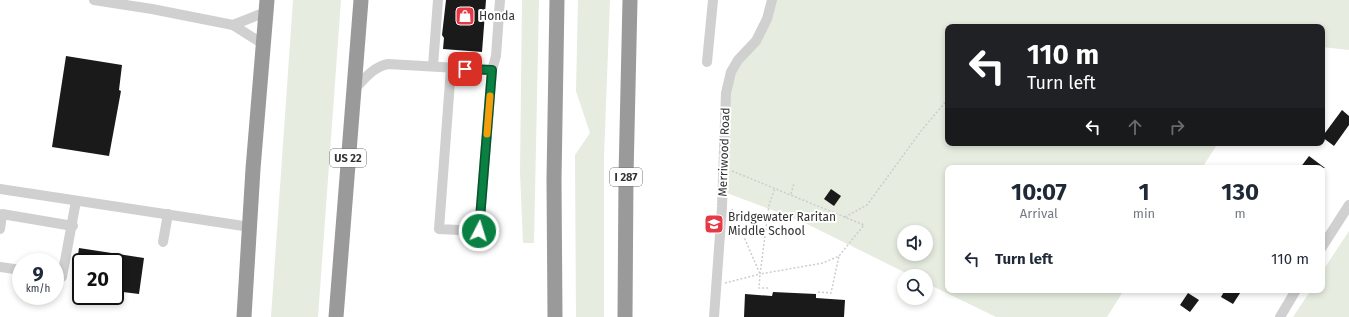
<!DOCTYPE html>
<style>
body{margin:0;font-family:"Fira Sans",sans-serif;background:#f6f6f7;color:#1f2937;height:100vh;display:flex;flex-direction:column;font-size:15px;white-space:nowrap}
*{box-sizing:border-box;margin:0}
p{font-size:13px;color:#747a83}
.icon{flex:none;width:22px;height:22px;fill:none;stroke:currentColor;stroke-width:2;stroke-linecap:round;stroke-linejoin:round}
.map{position:relative;flex:1;overflow:hidden}
.details{position:absolute;left:945px;top:165px;width:380px;height:128px;display:flex;flex-direction:column;background:#fff;border-radius:8px;box-shadow:0 2px 6px #0003}
.details>*{flex:none}
.hud{position:absolute;left:945px;top:24px;width:380px;height:122px;border-radius:8px;box-shadow:0 2px 6px #0003;background:#202124;color:#fff;overflow:hidden}
.fabs{position:absolute;left:897px;top:225px;display:grid;gap:8px}
.fabs a{display:grid;place-items:center;width:36px;height:36px;border-radius:50%;background:#fff;box-shadow:0 2px 6px #0003;font-size:20px}
.speed{position:absolute;left:12px;top:253px;display:flex;gap:8px;font-size:20px;font-weight:700;text-align:center}
.speed>*{display:grid;place-content:center;width:52px;height:52px;border-radius:50%;background:#fff;box-shadow:0 2px 6px #0003;line-height:1}
.speed small{font-size:10px;font-weight:400}
.speed .limit{border:2px solid #111;border-radius:6px;background:#fff;color:#111}
.pin{position:absolute;display:grid;place-items:center;width:34px;height:34px;color:#fff;margin:-17px;border-radius:8px;box-shadow:0 2px 6px #0006}
.me{position:absolute;width:44px;margin:-22px;rotate:5deg;stroke-linejoin:round;filter:drop-shadow(0 0 3px #0008)}
.turn{display:flex;align-items:center;gap:14px;height:84px;padding:0 16px;font-size:18px}
.turn .icon{width:52px;height:52px;stroke-width:2.5}
.turn b{display:block;font-size:28px;line-height:34px}
.lanes{display:flex;align-items:center;height:38px;padding:0 16px;background:#0003;justify-content:center;gap:20px;direction:ltr}
.lanes .off{opacity:.35}
.eta{display:flex;justify-content:space-evenly;align-items:center;height:68px;text-align:center}
.eta b{font-size:24px;font-weight:700;line-height:28px}
ul{padding:0;list-style:none}
li{display:flex;align-items:center;gap:12px;height:52px;padding:0 16px}
li div{flex:1}
li b{display:block;font-size:15px}
li em{font-style:normal}
.map>svg:first-child{display:block}
.green{fill:#e6ecdf;fill-rule:evenodd}
.building{fill:#1a1a1a}
.lines{fill:none;stroke-linecap:round;stroke-linejoin:round}
.path{stroke:#cdcdcd;stroke-width:1.5;stroke-dasharray:2 2;stroke-linecap:butt}
.minor{stroke:#d0d0d0;stroke-width:10}
.highway{stroke:#9a9a9a;stroke-width:15}
.route-casing{stroke:#07532c;stroke-width:10}
.route{stroke:#0b8043;stroke-width:7}
.slow{stroke:#f59e0b;stroke-width:7}
.labels{text-anchor:middle;dominant-baseline:central;stroke-width:4;stroke-linejoin:round;paint-order:stroke}
.shield{fill:#fff;stroke:#707070;stroke-width:1}
.shield-label{font-size:11px;font-weight:bold;fill:#333}
.poi-label{font-size:12px;fill:#333;stroke:#fff;text-anchor:start}
.street-label{font-size:12px;fill:#333;stroke:#fff}
</style>
<div class="map">
<svg width="1349" height="317" viewBox="0 0 1349 317">
<rect width="100%" height="100%" fill="#fff"/>
<g class="green">
<path d="M293,0H341L318,317H271Z"/>
<path d="M522,0H539L534,243H523L520,172Z"/>
<path d="M578,0H610L604,156V317H576L575,155L590,133L576,91Z"/>
<path d="M773,0H1349V50L1322,47V27H948V143H1218L1202,168H948V290H1124L1107,317H996L926,283V276H912L801,221L719,190L728,79L773,6ZM904,232H926V254H904Z"/>
<path d="M1349,231V317H1293L1311,290H1322V272Z"/>
</g>
<g class="building">
<path d="M446,0H486L482,52L443,49L444,38L442,35Z"/>
<path d="M66,56L122,65L119,90L121,91L109,156L52,147Z"/>
<path d="M1342,110L1349,116V125L1334,146L1322,137Z"/>
<path d="M1309,156L1325,168H1300Z"/>
<path d="M831,189L841,196L834,206L824,199Z"/>
<path d="M79,248L144,258L139,294L115,291V262H77Z"/>
<path d="M1225,290H1242L1233,304L1221,297Z"/>
<path d="M773,292L816,294V298L845,300L844,317H744L745,294L772,296Z"/>
<path d="M1188,293L1199,300L1190,312L1180,305Z"/>
</g>
<g class="lines">
<g class="path">
<path d="M732,171L864,225L839,256L823,263L760,274L769,205L775,188"/>
<path d="M791,194L794,183"/>
<path d="M732,209L760,274L759,288H770"/>
<path d="M845,217L867,205L921,131L948,99"/>
<path d="M725,283L760,274"/>
<path d="M818,292L831,293L839,256"/>
</g>
<g class="minor">
<path d="M94,0L152,9L233,25L263,44"/>
<path d="M233,25L266,12"/>
<path d="M707,62L713,0"/>
<path d="M433,66L438,0"/>
<path d="M451,68L439,229L479,231L492,70"/>
<path d="M354,90C364,79 373,67 388,64L492,70L496,56L500,0"/>
<path d="M0,189L250,227"/>
<path d="M0,229L2,214L73,226"/>
<path d="M163,242L168,214"/>
<path d="M1322,247L1349,205"/>
<path d="M0,267L21,270"/>
<path d="M55,276L62,277L76,201"/>
<path d="M714,317L722,207L726,93L731,72L738,60L756,41L767,19L772,0"/>
<path d="M1280,317L1296,290"/>
</g>
<g class="highway">
<path d="M244,317L253,169L267,0"/>
<path d="M336,317L361,0"/>
<path d="M555,317L554,179L557,0"/>
<path d="M625,317L626,176L630,0"/>
</g>
</g>
<g class="lines">
<g class="route-casing">
<path id="route" d="M465,69L492,70L479,231"/>
</g>
<use href="#route" class="route"/>
<path class="slow" d="M487,134L490,96"/>
</g>
<defs>
<g id="shop-square" transform="scale(1)"><rect x="-9" y="-9" width="18" height="18" rx="4" fill="#e63946" stroke="#fff"/><path d="M-5-2.5h2.3a2.7 3.5 0 0 1 5.4 0H5L5.5 6h-11ZM-1.5-2.5h3a1.5 2.3 0 0 0-3 0Z" fill="#fff"/></g>
<g id="school-square" transform="scale(1)"><rect x="-9" y="-9" width="18" height="18" rx="4" fill="#e63946" stroke="#fff"/><path d="M0-5L7-2L0 1L-7-2ZM-4 1L0 2.5L4 1V4Q0 6-4 4Z" fill="#fff"/></g>
</defs>
<g fill-rule="evenodd">
<use href="#shop-square" x="465" y="16"/>
<use href="#school-square" x="714" y="224"/>
</g>
<g class="labels">
<g class="shield">
<rect x="330" y="149" width="36" height="18" rx="3"/>
<rect x="610" y="168" width="32" height="18" rx="3"/>
</g>
<g class="shield-label">
<text x="348" y="158">US 22</text>
<text x="626" y="177">I 287</text>
</g>
<g class="poi-label">
<text x="479" y="16">Honda</text>
<text x="728" y="217">Bridgewater Raritan<tspan x="728" dy="14">Middle School</tspan></text>
</g>
<g class="street-label">
<text transform="translate(724 152) rotate(-88)">Merriwood Road</text>
</g>
</g>
</svg>
<div class="fabs">
<a><svg class="icon" aria-label="sound" viewBox="0 0 24 24"><path d="M4 9h4l5-4v14l-5-4H4zM17 9q2 3 0 6"/></svg></a>
<a><svg class="icon" aria-label="search" viewBox="0 0 24 24"><circle cx="10" cy="10" r="6"/><path d="M15 15l6 6"/></svg></a>
</div>
<div class="speed"><div>9<small>km/h</small></div><div class="limit">20</div></div>
<div class="pin" style="left:465px;top:69px;background:#d93025"><svg class="icon" aria-label="arrive" viewBox="0 0 24 24"><path d="M6 21V4h12l-3 4 3 4H6"/></svg></div>
<svg class="me" style="left:479px;top:231px" viewBox="-20 -20 40 40"><circle r="17" fill="#0b8043" stroke="#fff" stroke-width="3"/><path d="M0-11L8 9 0 5-8 9z" fill="#fff"/></svg>
<div class="hud">
<div class="turn"><svg class="icon" aria-label="left" viewBox="0 0 24 24"><path d="M17 20v-9H6M10 6l-5 5 5 5"/></svg><div><b>110 m</b>Turn left</div></div>
<div class="lanes"><svg class="icon" aria-label="left" viewBox="0 0 24 24"><path d="M17 20v-9H6M10 6l-5 5 5 5"/></svg><svg class="icon off" aria-label="ahead" viewBox="0 0 24 24"><path d="M12 20V5M6 11l6-6 6 6"/></svg><svg class="icon off" aria-label="right" viewBox="0 0 24 24"><path d="M7 20v-9h11M14 6l5 5-5 5"/></svg></div>
</div>
<section class="details">
<div class="eta">
<div><b>10:07</b><p>Arrival</p></div>
<div><b>1</b><p>min</p></div>
<div><b>130</b><p>m</p></div>
</div>
<ul>
<li><svg class="icon" aria-label="left" viewBox="0 0 24 24"><path d="M17 20v-9H6M10 6l-5 5 5 5"/></svg><div><b>Turn left</b></div><em>110 m</em></li>
</ul>
</section>
</div>
